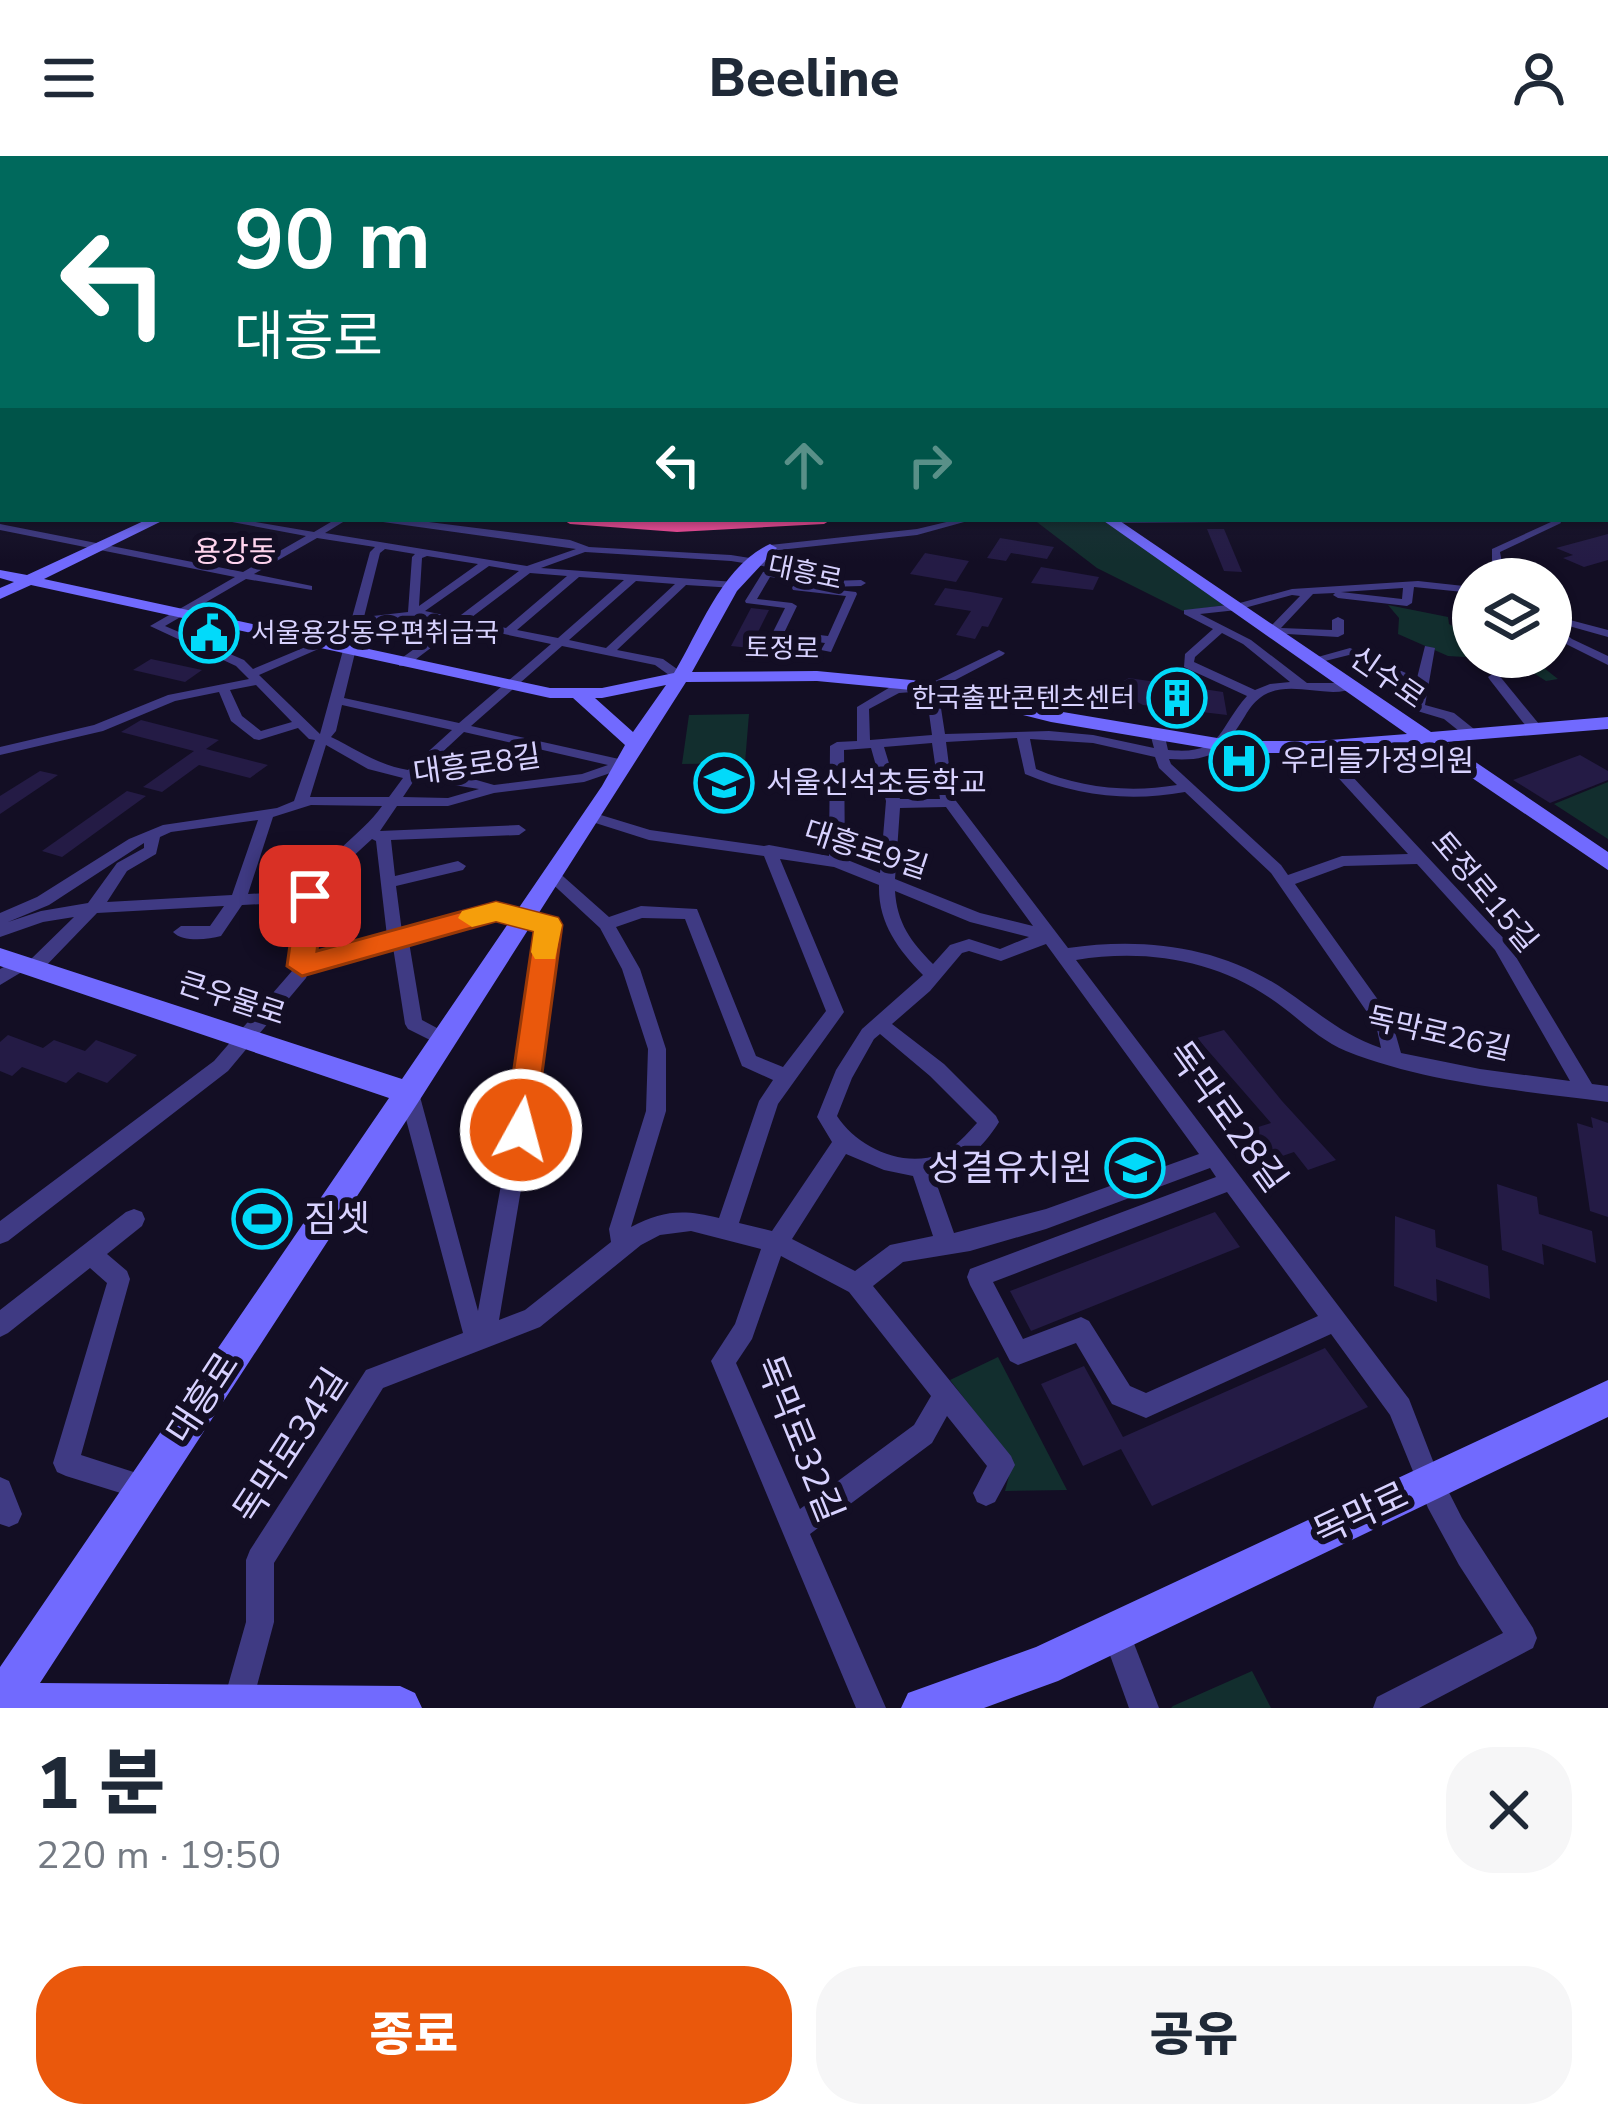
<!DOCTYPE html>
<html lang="ko">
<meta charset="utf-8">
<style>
body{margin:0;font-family:"Nunito Sans","Noto Sans KR",sans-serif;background:#f6f6f7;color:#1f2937;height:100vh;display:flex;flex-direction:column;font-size:45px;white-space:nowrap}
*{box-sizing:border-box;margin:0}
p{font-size:39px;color:#747a83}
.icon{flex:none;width:66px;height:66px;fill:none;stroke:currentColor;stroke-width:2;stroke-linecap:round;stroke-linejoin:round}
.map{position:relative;height:1552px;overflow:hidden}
.drawer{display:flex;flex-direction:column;background:#fff;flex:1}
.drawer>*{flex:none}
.top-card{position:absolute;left:0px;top:0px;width:1608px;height:366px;box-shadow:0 3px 9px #0004;background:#00695c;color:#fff;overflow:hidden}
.tools{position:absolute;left:1452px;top:402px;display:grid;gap:24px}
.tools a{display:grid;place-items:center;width:120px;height:120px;border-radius:50%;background:#fff;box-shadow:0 3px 9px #0004;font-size:60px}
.pin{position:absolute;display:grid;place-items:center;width:102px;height:102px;color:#fff;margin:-51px;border-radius:24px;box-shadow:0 6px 18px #0006}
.me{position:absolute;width:132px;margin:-66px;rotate:7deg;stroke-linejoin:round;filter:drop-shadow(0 0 9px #0008)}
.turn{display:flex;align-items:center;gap:42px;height:252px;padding:0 36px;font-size:54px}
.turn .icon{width:156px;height:156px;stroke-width:2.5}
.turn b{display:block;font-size:84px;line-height:102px}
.lanes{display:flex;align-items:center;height:114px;padding:0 36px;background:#0003;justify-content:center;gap:60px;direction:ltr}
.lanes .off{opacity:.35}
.round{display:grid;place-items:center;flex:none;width:126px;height:126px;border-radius:48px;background:#f6f6f7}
.summary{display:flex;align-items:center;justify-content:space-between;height:204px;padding:0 36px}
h1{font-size:72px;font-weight:800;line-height:90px}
.action{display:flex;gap:24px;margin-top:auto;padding:24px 36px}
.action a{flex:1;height:138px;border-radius:48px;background:#ea580c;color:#fff;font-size:48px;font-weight:800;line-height:138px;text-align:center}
.action a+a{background:#f6f6f7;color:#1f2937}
header{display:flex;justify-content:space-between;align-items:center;height:156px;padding:0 36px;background:#fff;font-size:54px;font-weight:800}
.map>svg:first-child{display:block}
.green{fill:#122e2e}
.building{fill:#241b45}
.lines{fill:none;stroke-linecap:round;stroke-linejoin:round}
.street{fill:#3f3a83;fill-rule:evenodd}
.secondary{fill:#716afe;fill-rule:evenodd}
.primary{fill:#c55afe;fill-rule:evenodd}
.highway{fill:#fe4e9d;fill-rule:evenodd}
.route{fill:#ea580c;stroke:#983908;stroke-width:3}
.slow{fill:#f59e0b}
.labels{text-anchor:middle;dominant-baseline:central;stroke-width:12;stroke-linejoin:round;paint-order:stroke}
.far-street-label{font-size:27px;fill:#d8d2ff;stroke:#130e24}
.far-poi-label{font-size:27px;fill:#d8d2ff;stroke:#130e24;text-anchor:start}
.far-quarter-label{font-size:30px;fill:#ffd4ee;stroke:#130e24}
.street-label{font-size:30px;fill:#d8d2ff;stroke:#130e24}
.poi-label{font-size:30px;fill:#d8d2ff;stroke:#130e24;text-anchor:start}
.near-street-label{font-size:36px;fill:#d8d2ff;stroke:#130e24}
.near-poi-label{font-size:36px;fill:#d8d2ff;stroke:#130e24;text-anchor:end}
</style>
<header><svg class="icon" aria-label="menu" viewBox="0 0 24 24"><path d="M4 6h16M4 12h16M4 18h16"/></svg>Beeline<svg class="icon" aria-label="person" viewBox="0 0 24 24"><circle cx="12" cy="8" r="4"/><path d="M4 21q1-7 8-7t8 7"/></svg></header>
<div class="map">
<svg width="1608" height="1552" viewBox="0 0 1608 1552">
<rect width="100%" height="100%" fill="#130e24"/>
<g class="green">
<path d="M1033,363H1103L1226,449L1183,455L1097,412Z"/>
<path d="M1388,449L1448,461L1449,468L1473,481V501H1530L1558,523L1546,525L1513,504L1448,500L1398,478L1399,462Z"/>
<path d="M749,558L745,607L682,608L689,559Z"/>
<path d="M1608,626V683L1554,648Z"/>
<path d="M998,1201L1067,1334L1005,1335L1013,1305L950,1224Z"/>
<path d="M1252,1515L1271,1552H1171L1173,1550Z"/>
</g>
<g class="building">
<path d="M1207,373H1224L1242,416L1224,415Z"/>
<path d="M1608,378V404L1584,411L1563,402L1573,399L1556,392Z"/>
<path d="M1000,382L1054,391L1047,403L1011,397L1006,405L987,402Z"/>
<path d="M925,397L969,405L956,426L910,418Z"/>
<path d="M1041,411L1099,421L1093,434L1031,427Z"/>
<path d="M945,432L971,436L1003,442L988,471L982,470L975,483L956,479L971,455L934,449Z"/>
<path d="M751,452L769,454L750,492L731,490Z"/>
<path d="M151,503L202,514L185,526L133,514Z"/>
<path d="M1129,522L1223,536L1227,559L1143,549L1111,532Z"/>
<path d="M141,564L219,584L206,593L268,609L250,622L199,609L162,636L143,631L194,595L121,576Z"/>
<path d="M1580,599L1608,615V624L1550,647L1513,624Z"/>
<path d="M40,615L58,619L0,658V640Z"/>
<path d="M127,635L146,640L62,701L42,695Z"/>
<path d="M1224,874L1282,945L1336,1004L1308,1014L1294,996L1262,1007L1239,977L1271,967L1197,882Z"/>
<path d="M8,879L43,892L54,884L85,895L96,884L137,899L107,927L78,916L66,927L22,911L12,920L0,915V886Z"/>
<path d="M1591,961L1608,967V1061L1590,1055L1577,967L1593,972Z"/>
<path d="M1497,1028L1537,1041L1539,1058L1592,1075L1596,1107L1542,1088L1544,1109L1502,1094Z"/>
<path d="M1215,1056L1240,1091L1031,1175L1010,1135Z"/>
<path d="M1395,1060L1435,1074L1436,1091L1488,1110L1490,1143L1436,1123L1437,1146L1394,1130Z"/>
<path d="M1325,1192L1368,1251L1152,1350L1121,1293L1083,1310L1041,1228L1084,1210L1123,1281Z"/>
</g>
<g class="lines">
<g class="street">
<rect x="0" y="322" width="3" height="6"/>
<path d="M3,336V342L0,343V337Z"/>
<rect x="1605" y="337" width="3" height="6"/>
<path d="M216,363H238L314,376L336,363H348L325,377L527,410L576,393L383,366L378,363H405L570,384L589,391L731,399L824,414L831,425L861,424L866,427L861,430L828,431L824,430L817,419L731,405L585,396L541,412L735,426L740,429L735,432L686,429L617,494L663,503L684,518V524H676L655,509L562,490L471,570L628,605V611L584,626L494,637L448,650H397L380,675L519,669L526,674L519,679L391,684L395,720L458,705L466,710L463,714L396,730L402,776L496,750L554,765L556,769L531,974L499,1164L525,1154L611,1086L609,1073L646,955L648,893L622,813L600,772L546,722L543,718L546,714H556L609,761L641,750L697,753L756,900L783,911L826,855L764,700L649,684L586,664L584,661L586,658L591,656L650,674L764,690L769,689L829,700L830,590L837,586L857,585V551L892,530L931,527L999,494L1005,497L1003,499L938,533L945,578L1049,575L1093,579L1154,592L1151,581L1158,577L1165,581L1168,594C1224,599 1216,575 1247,540L1184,511L1185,498L1213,473L1184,458V454L1236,448L1292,433L1418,425L1473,431V437L1414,431L1412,447L1407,450L1338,442L1333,439L1335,437L1313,438L1281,472L1332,474V464L1338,461L1344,464V478L1338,481L1268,477V473L1300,440L1292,439L1237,454L1200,458L1251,484L1307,527H1351L1357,531C1329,545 1293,523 1264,539C1256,544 1250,551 1245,560C1223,595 1214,606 1169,603L1171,608L1281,709L1288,719L1342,700L1408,698L1310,591L1317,587L1322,588L1507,786L1592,928L1608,930V946C1520,934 1429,928 1346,895C1317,883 1296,859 1270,842C1213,803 1144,793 1076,804L1409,1243L1433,1305L1462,1362L1533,1472L1537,1482L1533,1492L1419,1552H1373L1377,1541L1503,1477L1459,1409L1428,1352L1390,1259L1331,1178L1146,1262L1112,1248L1076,1187L1018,1209L1010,1205L970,1129L967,1121L970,1113L1216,1021L1210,1012L1046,1073L970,1095L903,1106L873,1130L1011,1300L1015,1309L995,1346L986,1350L977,1346L973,1337L987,1310L947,1260L932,1287L810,1378L886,1552H856L711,1205L735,1168L761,1093L691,1075L660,1079L641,1089L540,1171L383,1232L274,1407V1466L251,1552H225L223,1547L246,1466V1404L250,1394L366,1214L463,1177L399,937L402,931L409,929L416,931L419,937L478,1155L511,974L539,773L496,762L409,786L422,864L450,879L453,884L450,889L444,891L408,873L405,868L393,791L309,814L306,822L228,915L8,1085L0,1088V1065L214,905L292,815L301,746L242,749L221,780C207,784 182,786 173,776L181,770H210L224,750L97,757L39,817L33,818L25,814L0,829V813L21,802L28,806L74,761L43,766L0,781V757L37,741L129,683L163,669L277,652L294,645L315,584L309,583L298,572L259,584L254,583L231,565L219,536L175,545L103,575L0,599V591L94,569L168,539L249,523L236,510L150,470L235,421L0,374V368L243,416L306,380ZM317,382L375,391L370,396L320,578L259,519L323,491V487H315L253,513L244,504L165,470L246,423L312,434V430L254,418ZM385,393L415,398L412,401L408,456L364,461L380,397ZM427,400L478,408L419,450L422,402ZM489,410L519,415L457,462L425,455ZM530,417L567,420L506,472L468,464ZM579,421L624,424L558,482L517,474ZM636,425L675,428L606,492L569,484ZM1403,432L1402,443L1341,436ZM423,461L450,467L399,504V510H407L461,469L551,488L459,567L344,542L362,468ZM1222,477L1243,488L1290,526L1270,528L1255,534L1194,506L1195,501ZM256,529L292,566L261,575L242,560L230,534ZM926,535L932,579L870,584L869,553L899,537ZM342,549L452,574L408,614C378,609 358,594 331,581L336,575ZM464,576L608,609L582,618L494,629L466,621L421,616ZM1017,582L1025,618C1077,640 1129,646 1185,636L1271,717L1376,869L1381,892C1341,878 1319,857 1285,834C1220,790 1144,781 1068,792L953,641L946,586ZM1030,583L1093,587L1155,601L1159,612L1177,629C1129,637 1081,632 1036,613ZM932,587L940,643H900L884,591ZM326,589L368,613L403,622L389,641H310ZM871,592L886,645L880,717L845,703L844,594ZM415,623L479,633L448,642L403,641ZM311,649L382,650C360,681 322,701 305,735L248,738L273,661ZM946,651L1033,770L980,757L895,723L900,652ZM258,664L232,739L107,746L127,715L156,698L160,681L171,676ZM372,683L376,685L387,780L311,801L318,740L324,727ZM144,687V692L117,707L88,747L41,755L8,766L49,749ZM780,703L834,711L879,729C878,767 898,793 923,819L862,873L836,914L817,961L832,986L772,1075L739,1067L778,948L844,856ZM1417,708L1495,794L1570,925L1480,913L1401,897L1391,862L1295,728L1344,710ZM895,735L970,766L1029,781L1000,793L969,783L950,789L933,808C911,786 897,767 895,735ZM642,762L685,763L742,910L773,924L759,945L719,1062C684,1053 663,1054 631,1071L666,955V893L640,813L616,771ZM1046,788L1199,998L1046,1053L954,1077L933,1018C962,1010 983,992 999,966L996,960L944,908L892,868L930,835L962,797L969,795L1001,805ZM880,878L930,920L977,967C966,979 955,992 940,998C904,1013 857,991 837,960L852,922L874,883ZM846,998L884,1014L913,1020L933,1080L890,1089L855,1115L792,1083ZM1227,1036L1318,1160L1146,1237L1130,1230L1089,1165L1081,1161L1023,1183L993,1126ZM781,1100L849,1136L931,1240L914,1269L800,1353L736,1207L752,1183Z"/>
<path d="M959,363H975L917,379L770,395L765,392L770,389L917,373Z"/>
<path d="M1234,363L1229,366L1109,367L1104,364Z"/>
<path d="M1549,363H1559L1561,367L1500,396L1502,407L1515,423H1505L1492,407V393L1551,366Z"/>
<path d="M767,415L807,419L804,430L856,436L857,438L831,496L821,494L825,487L774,480L772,478L785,452L746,447L745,445L763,416ZM770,421L796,424L792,432L793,434L846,440L828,480L785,475L797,450L792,447L757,443Z"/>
<path d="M1551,459L1608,474V481L1551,465Z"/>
<path d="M1551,466L1572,483L1608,500V509L1564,487L1551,475Z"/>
<path d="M1425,490L1435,492L1425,549L1454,557L1474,573V579H1464L1444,563L1414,554L1412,551L1416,531L1349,499L1313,508L1307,504L1350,492L1417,522Z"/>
<path d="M1494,517L1498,518L1539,568V574H1529L1490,524L1488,521Z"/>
<path d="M134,1053L142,1056L145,1063L142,1070L107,1098L127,1115L130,1123L81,1299L152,1322L156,1331L152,1340L143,1344L66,1320L57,1316L53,1307L107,1127L90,1112L8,1177L0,1181V1154L126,1056Z"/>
<path d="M0,1321L9,1325L22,1358L18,1367L9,1371L0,1368Z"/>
<path d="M1116,1463L1126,1467L1159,1552H1129L1102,1477L1106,1467Z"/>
</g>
<g class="secondary">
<path d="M148,363H166L44,423L550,532H602L674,517C700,474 722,410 770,388L777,392L737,435L692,516L817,515L932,526L1051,554L1235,585H1317L1407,578L1101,363H1117L1431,576L1608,561V573L1446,586L1608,696V714L1422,588L1317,597H1235L1051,566L932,536L817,525L686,526L419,945L40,1527L400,1530L415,1537L422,1552H0V1511L389,942L0,810V792L402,923L602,630L625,589L573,542H550L31,429L0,443V432L14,426L0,422V414L27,419ZM666,529L633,576L595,542H602Z"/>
<path d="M1608,1224V1261L1058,1525L984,1552H901L908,1537L1036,1491Z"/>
</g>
<g class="primary">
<path d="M3,239V247L0,248V240Z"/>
<path d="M1605,264L1608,265V274L1605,273Z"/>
</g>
<g class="highway">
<rect x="0" y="188" width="3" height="7"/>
<path d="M3,215V223L0,224V216Z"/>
<path d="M3,249V257L0,258V250Z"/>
<rect x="0" y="272" width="3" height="9"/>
<rect x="1605" y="277" width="3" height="10"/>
<path d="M1608,315V325L1605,326V316Z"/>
<path d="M562,363H832L824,368L677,376L570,368Z"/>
</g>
</g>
<linearGradient id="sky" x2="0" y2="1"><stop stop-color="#0a0814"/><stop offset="0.46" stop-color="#333650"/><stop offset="1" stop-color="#333650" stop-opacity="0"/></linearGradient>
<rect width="1608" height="405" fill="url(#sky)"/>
<path class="route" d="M310,731L323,740L317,795L496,746L558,762L562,769L533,984L521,988L509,984L505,974L534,775L496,765L302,820L287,810L297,740Z"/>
<path class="slow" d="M496,746L558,762L562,769L555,803H535L531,796L534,775L496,765L472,771L458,762L462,755Z"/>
<defs>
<g id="civic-ring" transform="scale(3)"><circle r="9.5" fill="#130e24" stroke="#02dafa" stroke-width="1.5"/><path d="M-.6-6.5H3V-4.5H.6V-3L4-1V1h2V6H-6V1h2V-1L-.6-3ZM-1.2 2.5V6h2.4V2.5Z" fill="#02dafa"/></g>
<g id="building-ring" transform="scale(3)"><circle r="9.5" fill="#130e24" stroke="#02dafa" stroke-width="1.5"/><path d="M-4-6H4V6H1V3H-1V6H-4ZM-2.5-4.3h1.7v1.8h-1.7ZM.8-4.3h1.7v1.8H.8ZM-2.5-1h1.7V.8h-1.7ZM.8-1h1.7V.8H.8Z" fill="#02dafa"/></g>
<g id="hospital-ring" transform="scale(3)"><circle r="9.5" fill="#130e24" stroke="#02dafa" stroke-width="1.5"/><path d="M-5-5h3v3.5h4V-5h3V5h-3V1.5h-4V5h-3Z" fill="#02dafa"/></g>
<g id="school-ring" transform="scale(3)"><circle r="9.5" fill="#130e24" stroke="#02dafa" stroke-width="1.5"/><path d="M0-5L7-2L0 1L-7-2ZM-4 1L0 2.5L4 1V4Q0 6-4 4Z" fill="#02dafa"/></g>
<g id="stadium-ring" transform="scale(3)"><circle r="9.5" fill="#130e24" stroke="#02dafa" stroke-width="1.5"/><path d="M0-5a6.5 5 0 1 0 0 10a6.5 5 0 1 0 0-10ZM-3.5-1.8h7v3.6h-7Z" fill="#02dafa"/></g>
</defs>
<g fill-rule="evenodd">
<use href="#civic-ring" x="209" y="477"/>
<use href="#building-ring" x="1177" y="542"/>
<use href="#hospital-ring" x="1239" y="605"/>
<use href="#school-ring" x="724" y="627"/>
<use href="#school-ring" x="1135" y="1012"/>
<use href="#stadium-ring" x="262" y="1063"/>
</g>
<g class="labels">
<g class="far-street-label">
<text transform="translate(805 417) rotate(12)">대흥로</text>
<text transform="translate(782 493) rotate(1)">토정로</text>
</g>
<g class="far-poi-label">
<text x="251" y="477">서울용강동우편취급국</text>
<text x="1135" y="542" text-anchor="end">한국출판콘텐츠센터</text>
</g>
<g class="far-quarter-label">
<text x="235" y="396">용강동</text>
</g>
<g class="street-label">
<text transform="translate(1387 522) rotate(35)">신수로</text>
<text transform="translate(477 609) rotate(-8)">대흥로8길</text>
<text transform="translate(866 694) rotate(18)">대흥로9길</text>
<text transform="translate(1484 736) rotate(50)">토정로15길</text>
<text transform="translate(232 843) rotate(18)">큰우물로</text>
<text transform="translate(1439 878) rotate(13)">독막로26길</text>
</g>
<g class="poi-label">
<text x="1281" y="605">우리들가정의원</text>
<text x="766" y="627">서울신석초등학교</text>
</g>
<g class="near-street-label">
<text transform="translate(1227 961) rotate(54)">독막로28길</text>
<text transform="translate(203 1242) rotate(-57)">대흥로</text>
<text transform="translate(799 1283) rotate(68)">독막로32길</text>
<text transform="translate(291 1290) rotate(-57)">독막로34길</text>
<text transform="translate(1361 1358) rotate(-25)">독막로</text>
</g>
<g class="near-poi-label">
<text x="1093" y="1012">성결유치원</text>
<text x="304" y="1063" text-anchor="start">짐셋</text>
</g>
</g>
</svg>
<div class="tools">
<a><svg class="icon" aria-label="layers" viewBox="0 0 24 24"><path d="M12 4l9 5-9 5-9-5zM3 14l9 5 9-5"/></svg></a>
</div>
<div class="pin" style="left:310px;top:740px;background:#d93025"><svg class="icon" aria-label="arrive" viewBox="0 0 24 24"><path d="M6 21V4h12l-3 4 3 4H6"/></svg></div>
<svg class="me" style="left:521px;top:974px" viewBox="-20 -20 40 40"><circle r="17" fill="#ea580c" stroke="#fff" stroke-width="3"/><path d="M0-11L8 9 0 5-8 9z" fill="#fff"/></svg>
<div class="top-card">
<div class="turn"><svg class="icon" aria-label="left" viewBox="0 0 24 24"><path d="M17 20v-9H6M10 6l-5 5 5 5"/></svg><div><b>90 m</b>대흥로</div></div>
<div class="lanes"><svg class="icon" aria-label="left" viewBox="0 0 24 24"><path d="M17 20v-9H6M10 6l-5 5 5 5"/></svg><svg class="icon off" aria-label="ahead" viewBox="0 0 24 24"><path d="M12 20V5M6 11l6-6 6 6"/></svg><svg class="icon off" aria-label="right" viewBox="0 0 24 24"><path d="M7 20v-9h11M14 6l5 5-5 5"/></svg></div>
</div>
</div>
<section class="drawer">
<div class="summary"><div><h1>1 분</h1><p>220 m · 19:50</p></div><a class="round"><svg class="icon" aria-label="close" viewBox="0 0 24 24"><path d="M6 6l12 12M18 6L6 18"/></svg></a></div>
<div class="action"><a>종료</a><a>공유</a></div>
</section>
